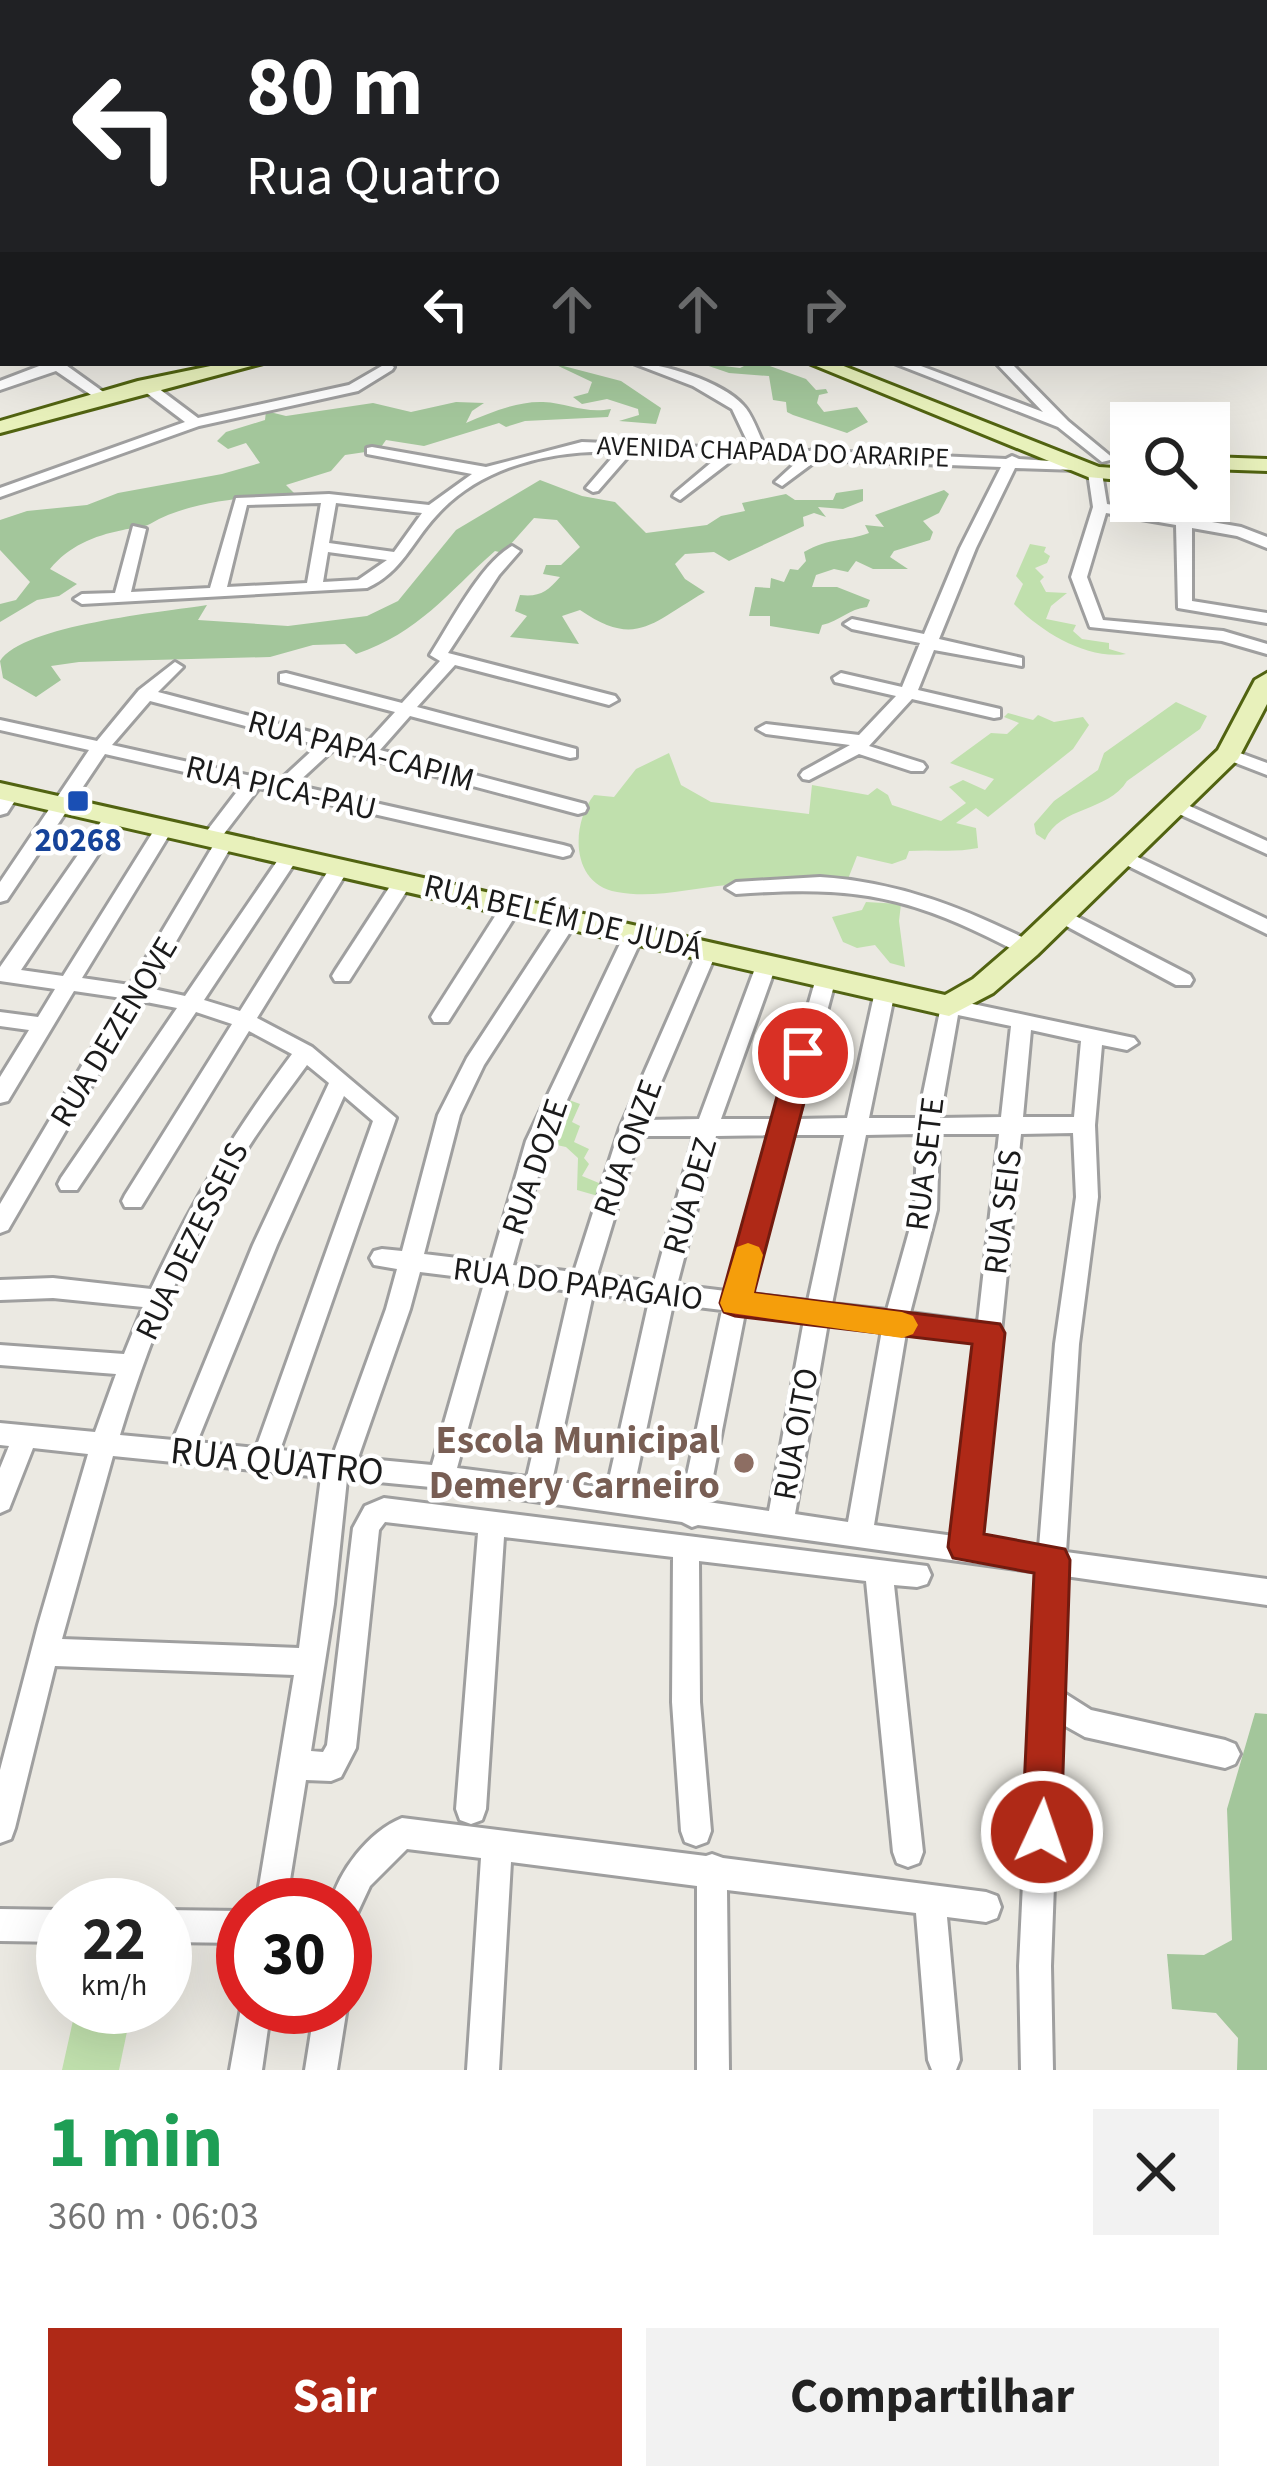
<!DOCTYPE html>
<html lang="pt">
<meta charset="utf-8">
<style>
body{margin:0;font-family:"Source Sans 3",sans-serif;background:#f2f2f2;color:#222;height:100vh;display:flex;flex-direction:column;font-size:45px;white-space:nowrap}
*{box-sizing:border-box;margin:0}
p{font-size:39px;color:#767676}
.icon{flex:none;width:66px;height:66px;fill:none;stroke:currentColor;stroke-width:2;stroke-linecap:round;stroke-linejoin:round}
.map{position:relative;height:2070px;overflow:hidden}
.panel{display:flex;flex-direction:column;background:#fff;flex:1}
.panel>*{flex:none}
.hud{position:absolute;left:0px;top:0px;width:1269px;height:366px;box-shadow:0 12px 48px #0002;background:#202124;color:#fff;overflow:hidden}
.buttons{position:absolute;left:1110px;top:402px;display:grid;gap:24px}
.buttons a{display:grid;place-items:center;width:120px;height:120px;border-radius:0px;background:#fff;box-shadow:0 12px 48px #0002;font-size:60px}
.speed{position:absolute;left:36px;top:1878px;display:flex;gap:24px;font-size:60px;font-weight:700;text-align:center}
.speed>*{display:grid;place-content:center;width:156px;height:156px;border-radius:50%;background:#fff;box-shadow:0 12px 48px #0002;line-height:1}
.speed small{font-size:30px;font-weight:400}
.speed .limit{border:18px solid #d22;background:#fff;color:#111}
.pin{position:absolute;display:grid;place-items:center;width:102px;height:102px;color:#fff;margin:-51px;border:6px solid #fff;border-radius:50%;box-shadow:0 3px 12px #0007}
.me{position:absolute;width:132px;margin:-66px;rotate:3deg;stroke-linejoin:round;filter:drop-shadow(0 0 9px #0008)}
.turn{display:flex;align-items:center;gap:42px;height:252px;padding:0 48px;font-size:54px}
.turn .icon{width:156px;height:156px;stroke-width:2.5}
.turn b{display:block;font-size:84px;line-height:102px}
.lanes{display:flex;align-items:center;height:114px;padding:0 48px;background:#0003;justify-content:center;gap:60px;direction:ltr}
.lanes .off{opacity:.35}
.round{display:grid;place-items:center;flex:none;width:126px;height:126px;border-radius:0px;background:#f2f2f2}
.summary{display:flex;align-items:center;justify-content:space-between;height:204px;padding:0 48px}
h1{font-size:72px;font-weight:700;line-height:90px;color:#1e9e55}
.button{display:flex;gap:24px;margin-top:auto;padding:24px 48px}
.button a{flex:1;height:138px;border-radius:0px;background:#af2917;color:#fff;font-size:48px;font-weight:700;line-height:138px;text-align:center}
.button a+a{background:#f2f2f2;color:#222}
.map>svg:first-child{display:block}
.grass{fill:#c0e0ad}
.forest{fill:#a3c69b}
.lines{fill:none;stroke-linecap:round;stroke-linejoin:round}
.street-casing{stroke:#9f9f9f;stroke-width:6}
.secondary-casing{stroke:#516311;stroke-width:6}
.street{fill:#fff;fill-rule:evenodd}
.secondary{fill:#e8f1bb;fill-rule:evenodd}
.route{fill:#af2917;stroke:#721b0f;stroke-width:3}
.slow{fill:#f59e0b}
.transit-dot{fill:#1a4fb4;stroke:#fff;stroke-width:4.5}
.education-dot{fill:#8d6e63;stroke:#fff;stroke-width:4.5}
.labels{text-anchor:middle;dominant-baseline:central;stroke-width:9;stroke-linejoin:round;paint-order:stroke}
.far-street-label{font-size:27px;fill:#1b1b1b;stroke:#fff}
.street-label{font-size:33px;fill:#1b1b1b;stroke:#fff}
.transit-label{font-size:33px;font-weight:bold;fill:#164399;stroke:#fff}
.near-education-label{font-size:39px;font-weight:bold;fill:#785e54;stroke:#fff;text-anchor:end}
.near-street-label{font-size:39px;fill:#1b1b1b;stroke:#fff}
</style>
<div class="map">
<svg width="1267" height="2070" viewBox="0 0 1267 2070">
<rect width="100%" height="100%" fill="#ebe9e2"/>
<g class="grass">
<path d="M1030,544L1046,547L1044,552L1050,556L1047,563L1035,568L1044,577L1040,581L1046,592L1067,593L1051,606L1046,619L1076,625L1073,631L1082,639L1109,643V649L1126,654C1088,660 1042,633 1014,604L1023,584L1016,576Z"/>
<path d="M1176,702L1207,716L1200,729L1127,781C1108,812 1060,806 1045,840L1036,834L1034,824L1054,801L1098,770L1104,753Z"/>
<path d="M1008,713L1033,720L1038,715L1054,722L1083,717L1089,725L1073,749L988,817L976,808L956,823L976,828L978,848C953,853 934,849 909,851L906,859L892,864L857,856L848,879C808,881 768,881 728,885C691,888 654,899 617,892C570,884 571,824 594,795L614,797L636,769L669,753L681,785L711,802L809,814L812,785L868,795L877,788L888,795L892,805L941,821L966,803L949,787L963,780L985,790L994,779L950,763L991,733L1007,734L1019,723L1004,717Z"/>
<path d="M866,902L901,904L899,921L905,967L890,963L875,945L857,948L843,942L832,917L862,910Z"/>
<path d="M558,1096L580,1104L572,1122L580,1126L574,1142L589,1149L584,1158L589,1164L582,1176L611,1188L605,1198L577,1190L578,1158L566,1147L537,1141Z"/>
<path d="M76,2007H138L129,2022L119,2070H62Z"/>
</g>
<g class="forest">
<path d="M552,363L621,381L661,408L656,424L619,421L639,415L638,409L607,399L582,404L573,397L588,393L592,382Z"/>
<path d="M700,363L740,368L750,363L767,365L806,379L816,390L826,389L828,393L819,395L817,403L824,412L857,407L868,422L847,433L793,415L787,412L786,402L773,400L769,376L729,373Z"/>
<path d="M456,402L484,403L472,411L466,423C489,413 517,401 543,402C568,403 585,414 611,409L608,417L525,421L506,427L499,423L424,446L386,440L379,450L345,455L331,471L286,485L294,493C247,498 190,500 150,524C143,528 130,528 123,530C93,536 69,546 50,569L77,584L59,596L37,600L0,622V604L16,600L30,582L0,550V520L27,511L87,505L118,493L222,474L260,463L246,443L228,449L217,441L226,432L265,420L266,411L286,416L373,403L411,412Z"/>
<path d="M540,480L582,496L615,502L646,533L707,525L721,516L745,511L742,503L786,494L795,500H833L836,493L863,489V501L843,509L818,507L826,517L814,513L803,517L804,526L729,561L714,552L685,554L675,564L685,579L705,592C652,622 637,649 580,610L562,616L579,644L510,637L527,616L515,611L520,595C540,597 547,592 560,577L543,574L546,565H561L580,547L557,520L534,518L503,553L495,551C446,594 420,632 356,654L345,644L313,645L270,657L79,662L51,666L61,680L36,697L3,678L0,661C23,625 163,612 207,605L198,620L288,626L367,616L398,601L456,530Z"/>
<path d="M944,490L949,494L939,513L923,521L933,532L930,540L894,551L890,557L908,569H873L856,561L848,572L834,569L816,575L812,587H837L870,600L867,607C849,609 840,621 822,625L819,634L770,626V616H749L755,587L770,588L771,578L784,582L790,569L798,570L806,561L804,552C830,537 845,542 869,533L865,525L884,527L875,515Z"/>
<path d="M1255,1713L1267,1714V2070H1237L1238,2038L1216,2013L1172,2009L1167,1954L1204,1955L1232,1940L1227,1809Z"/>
</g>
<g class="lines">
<g class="street-casing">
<g id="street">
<path d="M787,0H797L786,3Z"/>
<rect x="836" y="0" width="10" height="3"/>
<path d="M881,0H891L880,3Z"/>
<path d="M925,0H935L936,3H926Z"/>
<rect x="970" y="0" width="10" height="3"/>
<rect x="1016" y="0" width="10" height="3"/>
<rect x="1059" y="0" width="10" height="3"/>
<rect x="1154" y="0" width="10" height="3"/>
<rect x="1198" y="0" width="10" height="3"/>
<rect x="1241" y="0" width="10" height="3"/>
<rect x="1266" y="8" width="1" height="6"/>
<path d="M0,101L3,102V108L0,107Z"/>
<rect x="1266" y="101" width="1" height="7"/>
<path d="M0,130L3,131V138L0,137Z"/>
<rect x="0" y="161" width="3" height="8"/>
<rect x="0" y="199" width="3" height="7"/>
<path d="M0,252L3,253V262L0,261Z"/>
<rect x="1266" y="275" width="1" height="8"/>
<rect x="0" y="293" width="3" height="8"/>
<path d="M0,336L3,337V345L0,344Z"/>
<path d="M47,363H63L109,396L97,399L56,371L0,390V381Z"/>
<path d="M387,363L394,367L392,370L358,391L199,426L0,497V488L185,422L140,388V382H150L198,418L349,385Z"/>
<path d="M633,363C663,363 722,382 743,405C753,415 759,436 766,449L810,451L817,448L824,451L1006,459L1012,456L1019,459L1082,463L1084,466L1077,470L1015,468L976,548L939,639L1022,658V666L934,650L918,690L1000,709V717L994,718L912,699L869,746L923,763L926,767L923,771H911L859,754L809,780L803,779L800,775L803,771L850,745L766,734L757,729L766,724L859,735L896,696L835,682L833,678L841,673L902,687L920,643L852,629L844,624L852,619L924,634L960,548L1001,467L817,460L782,486L775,482L800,459L736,457L680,500L673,496L675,493L719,456L632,452L598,491L593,492L586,488L617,452C554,449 480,466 436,516C411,543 402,572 367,588L82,604L74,599L82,594L115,593L133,526L146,529L131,592L210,588L236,498L329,494L429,505L472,474L367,454V448L372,447L486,467L582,442L729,448L736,445L751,449L732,409L693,386ZM321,503L307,583L227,587L247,505ZM336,503L422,513L394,552L329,543ZM328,552L387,560L358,580L323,582Z"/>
<path d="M894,363H913L1043,412L996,363H1011L1068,421L1114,459L1102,462L1058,427Z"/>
<path d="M1095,469L1102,473L1107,504L1241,527L1267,537V548L1237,536L1192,528V601L1267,613V623L1178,608L1176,525L1106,513L1087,577L1103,620L1223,631L1267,644V654L1222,641L1090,627L1071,577L1093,507L1088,473Z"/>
<path d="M512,546L520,551L499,575L448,653L615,696L618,700L609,705L455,665L417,707L576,749V757L570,758L410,716L380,750L585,804L587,808L585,812L578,814L334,749L295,785L563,845L570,847L572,851L570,855L563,857L259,788L223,835L233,836L235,840L149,988L185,996L284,851H298L300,855L204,1000L240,1011L333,863H347L350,867L257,1018L312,1047L396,1118L280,1450L333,1455L386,1309L397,1269L374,1265L370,1258L374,1251L382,1249L402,1251L438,1115L467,1058L562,913H576L579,918L484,1065L460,1115L424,1254L491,1262L526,1141L627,929H641L644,934L548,1141L513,1265L574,1272L620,1128L700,946L707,944L717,951L645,1120L699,1119L757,963L767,956L777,963L721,1119H776L816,978L826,971L836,978L798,1119L847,1118L875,991L885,984L895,991L869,1118H918L942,1001L949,999L1134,1038L1138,1043L1127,1050L1102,1045L1095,1125L1098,1197L1079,1344L1066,1552L1267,1579V1605L1065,1576L1061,1691L1091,1710L1225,1740L1235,1744L1240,1754L1235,1764L1225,1768L1085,1737L1060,1723L1051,1966L1053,2070H1021L1019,1966L1038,1572L698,1525L692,1527L682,1522L441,1488L347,1479L334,1604L311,1751L323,1752L327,1745L353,1528L365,1506L384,1498L927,1566L931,1575L927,1584L917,1587L894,1585L923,1852L919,1863L908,1867L897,1863L893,1852L866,1581L699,1561L700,1702L711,1831L707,1842L696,1846L685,1842L681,1831L672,1702L673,1557L504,1537L486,1809L482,1820L471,1824L460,1820L456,1809L478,1533L385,1522L379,1530L356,1748L341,1777L331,1781L306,1780L286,1905H256L294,1675L55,1666L15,1828L11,1839L0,1843V1770L38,1625L88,1454L33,1448L9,1509L0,1513V1468L9,1446L0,1445V1423L95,1432L116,1374L0,1365V1345L124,1354L143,1307L53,1298L0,1300V1280L53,1278L151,1289C192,1201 234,1132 292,1054L249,1031L141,1207H125L122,1201L125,1195L232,1024L196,1012L77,1190H61L58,1184L61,1178L177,1008L141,1001L8,1230L0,1233V1204L122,998L74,991L8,1101L0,1103V1077L29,1030L0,1026V1012L38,1017L55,989L0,981V967L107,813L114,811L123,817L21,970L63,976L156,827L165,821L174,827L82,978L130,985L216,841L205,840L203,836L242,785L105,754L7,900L0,902V882L89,750L0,730V720L97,741L139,690L175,662L183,667L158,692L364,746L395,712L280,682V674L286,673L402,703L440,661L430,655C450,624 481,563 512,546ZM150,701L318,745L278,782L112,745ZM958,1015L1011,1026L1001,1117L940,1118ZM1031,1030L1081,1041L1074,1117H1023ZM307,1065L329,1083L253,1245L173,1440L120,1435C151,1333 194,1228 253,1140C270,1114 289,1090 307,1065ZM344,1096L373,1121L256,1448L197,1442L277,1245ZM1073,1133L1076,1197L1055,1344L1039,1548L980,1540L1021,1134ZM917,1134L915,1210L887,1310L832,1304L866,1135ZM939,1134H999L978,1322L910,1313L937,1210ZM771,1135L726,1291L677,1285L716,1136ZM793,1135H844L808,1301L750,1294ZM639,1136H694L654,1282L597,1275ZM420,1272L485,1280L432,1465L358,1458L410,1309ZM508,1283L570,1291L527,1477L457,1468ZM593,1294L649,1301L607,1488L552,1481ZM673,1304L722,1310L682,1499L633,1492ZM745,1313L804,1320L769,1511L708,1502ZM828,1323L882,1330L848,1522L795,1514ZM906,1333L976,1341L954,1536L874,1525ZM113,1456L253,1470L263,1474L270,1472L321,1477L299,1648L62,1639Z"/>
<path d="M1229,749L1267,763V775L1223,758V750Z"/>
<path d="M11,787L20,793L7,813L0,815V796Z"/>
<path d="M1172,798L1267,841V854L1166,808L1163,804Z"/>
<path d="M1125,851L1267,919V934L1118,861L1116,857L1118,853Z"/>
<path d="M403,875L413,881L349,981H335L332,976L335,971L396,877Z"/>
<path d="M820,877C899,882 964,908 1034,943L1037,948L1027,955L1020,953C910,896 860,885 736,894L726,888L736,882Z"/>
<path d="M513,898L523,904L448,1022H434L431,1017L434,1012L506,899Z"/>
<path d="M1062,909L1190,975L1193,980L1190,985H1176L1055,920L1052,915Z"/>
<path d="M402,1818L706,1856L712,1854L723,1858L986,1892L997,1896L1001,1907L997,1918L986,1922L947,1917L960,2060L956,2070H932L928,2060L916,1913L727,1890L729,2070H697V1886L511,1862L499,2070H467L481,1858L407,1849L370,1886L356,1916L345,1920V1905H330C339,1871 368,1832 402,1818Z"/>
<path d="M0,1909L63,1910V1942L0,1941Z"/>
<path d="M165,1910L243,1911V1943L165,1942Z"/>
<path d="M243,1997V2007H271L262,2070H230Z"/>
<path d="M345,2002L347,2007L337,2070H305L315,2007H345Z"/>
</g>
</g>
<g class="secondary-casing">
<g id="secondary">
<path d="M534,0H627L630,3H533Z"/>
<rect x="1103" y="0" width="14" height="3"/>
<rect x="1266" y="12" width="1" height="8"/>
<rect x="1266" y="57" width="1" height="8"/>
<path d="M0,70H3L0,79Z"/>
<path d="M1266,137L1267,138V148L1266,147Z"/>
<path d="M225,363H263L0,433V421L138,381Z"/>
<path d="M809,363H836L1099,467L1131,469V481L1088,477Z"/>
<path d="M1209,457L1267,459V471L1209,469Z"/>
<path d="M1267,673V704L1238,759L1037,955L993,993L949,1016L0,799V783L945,995L973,979L1017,941L1218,750L1255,680Z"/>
</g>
</g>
<use href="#street" class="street"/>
<use href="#secondary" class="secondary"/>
</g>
<path class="route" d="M803,1043L817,1053L754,1293L1000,1324L1005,1333L984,1534L1065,1549L1070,1560L1061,1832L1055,1846L1042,1852L1028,1846L1022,1832L1034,1573L953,1558L948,1547L972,1344L735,1316L724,1312L720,1303L789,1053Z"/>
<path class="slow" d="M748,1243L759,1247L763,1255L754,1293L902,1312L913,1316L918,1325L913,1334L902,1338L724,1312L720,1303L737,1247Z"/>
<rect class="transit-dot" x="66" y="789" width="24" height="24" rx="6"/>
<circle class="education-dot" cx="744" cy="1463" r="12"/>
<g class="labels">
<g class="far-street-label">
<text transform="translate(773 452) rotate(2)">AVENIDA CHAPADA DO ARARIPE</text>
</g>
<g class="street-label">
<text transform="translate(361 751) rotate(15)">RUA PAPA-CAPIM</text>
<text transform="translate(281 788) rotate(13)">RUA PICA-PAU</text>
<text transform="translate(563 917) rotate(13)">RUA BELÉM DE JUDÁ</text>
<text transform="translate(114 1032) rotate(-59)">RUA DEZENOVE</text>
<text transform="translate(628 1148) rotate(-70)">RUA ONZE</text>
<text transform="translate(925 1164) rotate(-83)">RUA SETE</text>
<text transform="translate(535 1167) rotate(-71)">RUA DOZE</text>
<text transform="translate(690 1196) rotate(-74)">RUA DEZ</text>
<text transform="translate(1003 1212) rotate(-83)">RUA SEIS</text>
<text transform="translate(192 1241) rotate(-64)">RUA DEZESSEIS</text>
<text transform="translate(578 1284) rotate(7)">RUA DO PAPAGAIO</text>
<text transform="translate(796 1434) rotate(-80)">RUA OITO</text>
</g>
<g class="transit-label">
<text x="78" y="840">20268</text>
</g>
<g class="near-education-label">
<text x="720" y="1441">Escola Municipal<tspan x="720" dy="45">Demery Carneiro</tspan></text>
</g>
<g class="near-street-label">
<text transform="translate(277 1462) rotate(6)">RUA QUATRO</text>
</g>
</g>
</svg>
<div class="buttons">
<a><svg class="icon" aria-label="search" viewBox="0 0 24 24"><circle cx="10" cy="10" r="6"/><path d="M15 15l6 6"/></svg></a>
</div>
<div class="speed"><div>22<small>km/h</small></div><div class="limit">30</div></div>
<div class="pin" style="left:803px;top:1053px;background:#d93025"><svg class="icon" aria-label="arrive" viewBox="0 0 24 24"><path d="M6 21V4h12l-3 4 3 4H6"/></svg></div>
<svg class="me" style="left:1042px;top:1832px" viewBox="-20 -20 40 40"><circle r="17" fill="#af2917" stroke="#fff" stroke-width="3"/><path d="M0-11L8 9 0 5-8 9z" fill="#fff"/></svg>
<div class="hud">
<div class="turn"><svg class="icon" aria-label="left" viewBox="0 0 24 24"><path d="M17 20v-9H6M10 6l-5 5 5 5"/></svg><div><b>80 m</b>Rua Quatro</div></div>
<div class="lanes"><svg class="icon" aria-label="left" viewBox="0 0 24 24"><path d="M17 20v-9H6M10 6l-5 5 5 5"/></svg><svg class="icon off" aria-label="ahead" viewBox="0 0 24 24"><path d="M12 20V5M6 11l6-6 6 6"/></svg><svg class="icon off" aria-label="ahead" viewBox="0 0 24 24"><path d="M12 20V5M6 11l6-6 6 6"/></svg><svg class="icon off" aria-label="right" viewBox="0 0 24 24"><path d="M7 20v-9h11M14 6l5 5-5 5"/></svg></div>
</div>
</div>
<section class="panel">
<div class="summary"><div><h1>1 min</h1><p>360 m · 06:03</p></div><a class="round"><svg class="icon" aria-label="close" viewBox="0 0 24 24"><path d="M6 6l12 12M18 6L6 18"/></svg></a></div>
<div class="button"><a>Sair</a><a>Compartilhar</a></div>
</section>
